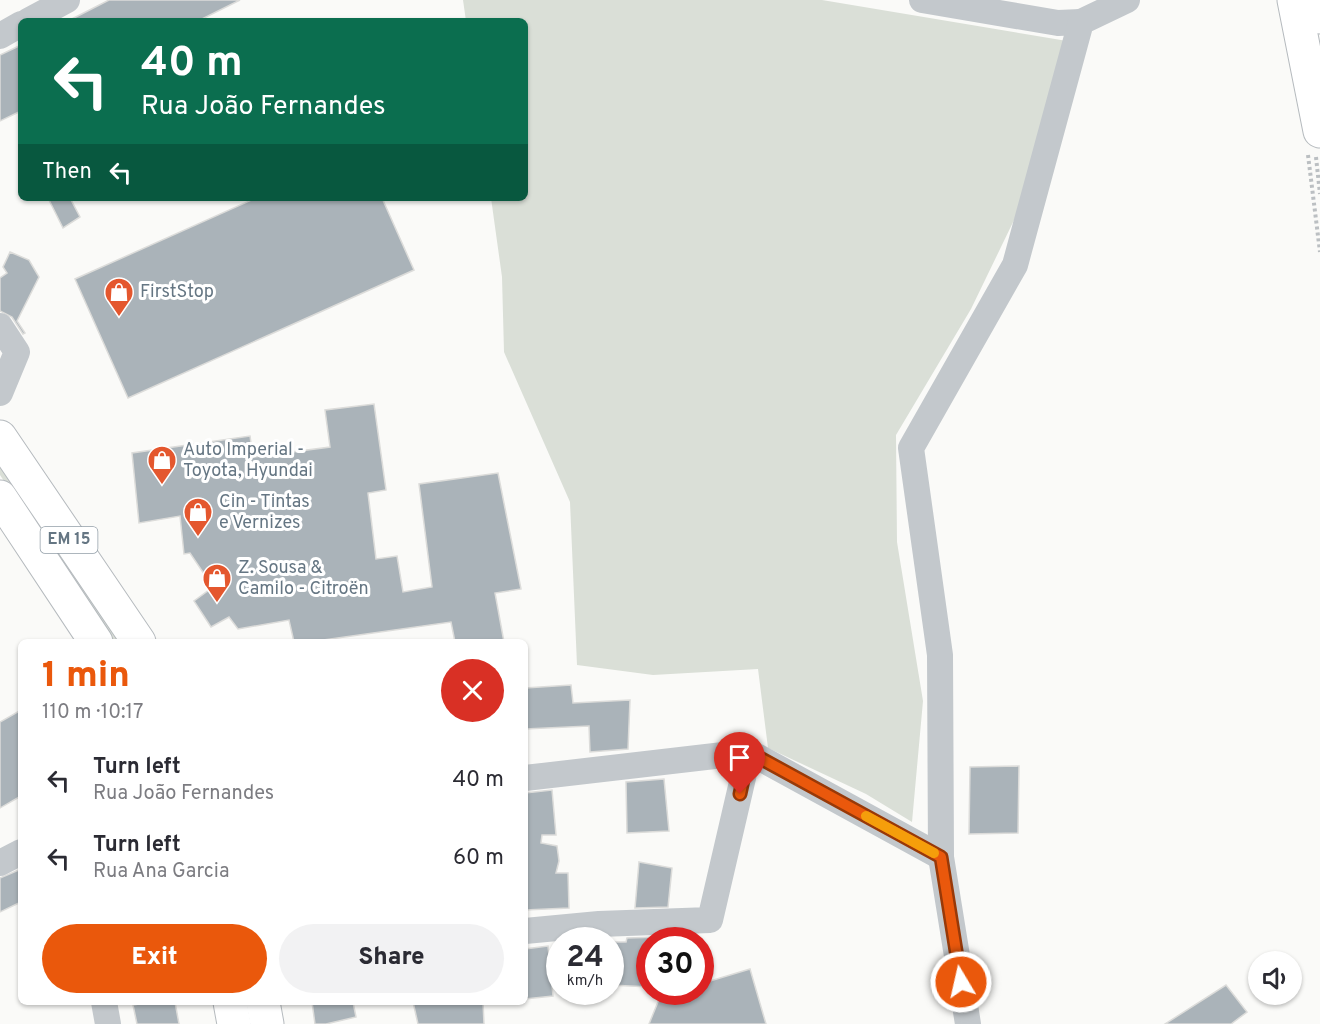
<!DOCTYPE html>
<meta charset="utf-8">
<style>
body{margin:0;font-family:Overpass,sans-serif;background:#f2f2f3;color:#2b2b33;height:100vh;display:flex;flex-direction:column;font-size:22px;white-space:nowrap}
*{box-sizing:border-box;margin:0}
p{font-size:20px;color:#7c7c81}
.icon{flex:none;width:33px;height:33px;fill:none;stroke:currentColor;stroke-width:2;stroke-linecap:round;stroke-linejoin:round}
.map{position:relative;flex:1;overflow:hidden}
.drawer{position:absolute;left:18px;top:639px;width:510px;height:366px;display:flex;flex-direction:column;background:#fff;border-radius:9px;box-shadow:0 2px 4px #0004}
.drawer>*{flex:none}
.top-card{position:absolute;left:18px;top:18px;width:510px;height:183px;border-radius:9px;box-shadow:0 2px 4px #0004;background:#0b6e4f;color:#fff;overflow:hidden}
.buttons{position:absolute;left:1248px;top:951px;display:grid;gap:12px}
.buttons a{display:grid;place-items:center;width:54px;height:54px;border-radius:50%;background:#fff;box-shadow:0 2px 4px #0004;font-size:30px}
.speed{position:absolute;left:546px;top:927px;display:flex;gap:12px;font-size:30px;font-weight:700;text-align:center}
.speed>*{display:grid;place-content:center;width:78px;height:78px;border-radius:50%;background:#fff;box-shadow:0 2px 4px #0004;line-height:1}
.speed small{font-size:15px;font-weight:400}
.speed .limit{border:9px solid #d22;background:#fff;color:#111}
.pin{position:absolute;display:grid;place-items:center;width:51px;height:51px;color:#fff;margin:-62px -26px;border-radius:50% 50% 50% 0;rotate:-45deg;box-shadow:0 0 6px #0007}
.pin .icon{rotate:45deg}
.me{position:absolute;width:66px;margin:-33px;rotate:351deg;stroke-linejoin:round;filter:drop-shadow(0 0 4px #0008)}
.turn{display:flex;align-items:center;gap:21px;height:126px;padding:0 24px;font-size:27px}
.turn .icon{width:78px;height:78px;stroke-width:2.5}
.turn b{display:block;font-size:42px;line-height:51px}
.then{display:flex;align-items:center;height:57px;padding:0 24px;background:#0003;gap:12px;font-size:22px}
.round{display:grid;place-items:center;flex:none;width:63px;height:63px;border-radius:32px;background:#f2f2f3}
.headline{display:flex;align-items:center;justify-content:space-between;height:102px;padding:0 24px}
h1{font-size:36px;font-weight:800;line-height:45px;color:#ea580c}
.button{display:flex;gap:12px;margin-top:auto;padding:12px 24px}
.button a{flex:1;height:69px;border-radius:36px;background:#ea580c;color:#fff;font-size:24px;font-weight:800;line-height:69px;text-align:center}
.button a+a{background:#f2f2f3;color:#2b2b33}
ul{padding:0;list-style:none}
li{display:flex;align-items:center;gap:18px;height:78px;padding:0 24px}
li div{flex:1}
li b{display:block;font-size:22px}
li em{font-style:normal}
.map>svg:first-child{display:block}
.green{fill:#dadfd7}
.building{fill:#aab3b9;stroke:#dcdcda;stroke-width:1.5}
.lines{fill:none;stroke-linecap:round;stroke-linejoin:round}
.major-casing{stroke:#b5babe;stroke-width:35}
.path{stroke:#bbbfc2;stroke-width:4;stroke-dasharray:3 3;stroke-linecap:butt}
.minor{stroke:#c3c8cc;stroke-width:26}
.major{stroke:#fff;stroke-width:33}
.route-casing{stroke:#983908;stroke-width:15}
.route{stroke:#ea580c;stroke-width:10}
.slow{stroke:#f59e0b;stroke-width:10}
.labels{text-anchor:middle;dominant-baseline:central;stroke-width:6;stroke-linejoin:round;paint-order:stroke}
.shield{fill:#fff;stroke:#939fa8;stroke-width:1.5}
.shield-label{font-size:16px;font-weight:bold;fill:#657683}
.poi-label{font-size:18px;fill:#657683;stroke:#fff;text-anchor:start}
</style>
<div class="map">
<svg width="1320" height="1024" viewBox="0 0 1320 1024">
<rect width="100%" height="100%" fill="#fafaf8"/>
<g class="green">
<path d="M463,0H822L1067,41L1016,216L971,309L896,435L897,542L923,701L912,822L866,794L768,748L758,669L653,675L577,665L570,502L504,352L502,277L491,198H525V21H466Z"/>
<path d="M0,458L122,642H110L0,475Z"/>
</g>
<g class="building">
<path d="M109,0H240L198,21H68Z"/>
<path d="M21,45V111L0,121V55Z"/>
<path d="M48,198H70L80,217L63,228Z"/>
<path d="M256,198H382L414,270L128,398L75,279Z"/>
<path d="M10,252L29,260L39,277L17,321L25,333L23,334L12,317L0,311V278L7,273L3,267Z"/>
<path d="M374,404L386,490L368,493L376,559L397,556L403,592L432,587L419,484L498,473L521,589L495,593L504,642H455L451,622L309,642H294L289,620L238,629L229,617L211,627L194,601L213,587L190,553L184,554L180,516L139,523L132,453L250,436L253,457L330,447L325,410Z"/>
<path d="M571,685L573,703L630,700L628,749L590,752L589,726L525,729V688Z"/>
<path d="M21,710V796L0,808V722Z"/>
<path d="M1019,766L1018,833L969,834L970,767Z"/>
<path d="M664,779L669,831L627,833L626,782Z"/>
<path d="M552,790L556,835H542L541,843L557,846L559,861L556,873H568L569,908L525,910V793Z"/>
<path d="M639,862L672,868L668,907L635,908Z"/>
<path d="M21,869V902L0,912V878Z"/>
<path d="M662,937V940H650V987L610,985V942H626L627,938Z"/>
<path d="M548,946L553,996L525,999V949Z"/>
<path d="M750,969L766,1024H649L662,992H700V984Z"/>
<path d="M1226,985L1247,1012L1231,1024H1165Z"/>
<path d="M152,1002H175L179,1024H137L133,1005Z"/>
<path d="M312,1002H353L356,1017L326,1024H315Z"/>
<path d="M413,1002H483L484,1024H418Z"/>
</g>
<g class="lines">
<g class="major-casing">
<g id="major">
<path d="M1294,0L1320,131"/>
<path d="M1319,0L1320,17"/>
<path d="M0,437L139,642"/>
<path d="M0,497L96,642"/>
<path d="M230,1002L234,1024"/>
<path d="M263,1002L267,1024"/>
</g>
</g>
<g class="path">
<path d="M1308,155L1320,252"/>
<path d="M1316,157L1320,194"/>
</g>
<g class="minor">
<path d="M922,0L1058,23L1081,22"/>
<path d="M28,21L67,0"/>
<path d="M0,36L21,24"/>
<path d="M0,326L17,352L0,393"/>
<path d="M525,778L749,752L941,857"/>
<path d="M0,863L21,852"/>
<path d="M525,931L599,924L710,920L749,752"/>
<path d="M104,1002L108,1024"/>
<path d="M968,1024L941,857L940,655L911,448L1015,265L1081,22L1127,0"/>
</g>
<use href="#major" class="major"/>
</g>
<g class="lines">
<g class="route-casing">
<path id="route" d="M740,794L749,752L941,857L961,982"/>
</g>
<use href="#route" class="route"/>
<path class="slow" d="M866,816L934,853"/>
</g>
<defs>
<g id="shop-pin" transform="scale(1.5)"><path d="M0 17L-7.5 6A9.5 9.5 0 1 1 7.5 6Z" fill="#e4572e" stroke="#fff"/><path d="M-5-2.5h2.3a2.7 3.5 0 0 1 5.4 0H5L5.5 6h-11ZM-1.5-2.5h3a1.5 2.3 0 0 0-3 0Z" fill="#fff"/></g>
</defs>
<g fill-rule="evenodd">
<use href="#shop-pin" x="119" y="292"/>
<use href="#shop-pin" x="162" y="460"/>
<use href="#shop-pin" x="198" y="512"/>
<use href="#shop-pin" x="217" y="578"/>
</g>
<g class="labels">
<rect class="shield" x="40.5" y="527" width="57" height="26" rx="4.5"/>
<g class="shield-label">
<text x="69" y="540">EM 15</text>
</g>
<g class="poi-label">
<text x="140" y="292">FirstStop</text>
<text x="183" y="450">Auto Imperial -<tspan x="183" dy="21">Toyota, Hyundai</tspan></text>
<text x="219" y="502">Cin - Tintas<tspan x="219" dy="21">e Vernizes</tspan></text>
<text x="238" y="568">Z. Sousa &amp;<tspan x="238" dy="21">Camilo - Citroën</tspan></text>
</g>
</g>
</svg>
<div class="buttons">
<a><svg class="icon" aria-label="sound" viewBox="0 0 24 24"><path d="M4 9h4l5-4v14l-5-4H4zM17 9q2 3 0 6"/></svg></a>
</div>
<div class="speed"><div>24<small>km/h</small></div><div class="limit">30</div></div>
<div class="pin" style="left:740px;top:794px;background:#d93025"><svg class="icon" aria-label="arrive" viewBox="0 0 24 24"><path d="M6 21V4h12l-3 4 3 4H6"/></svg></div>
<svg class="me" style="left:961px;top:982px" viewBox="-20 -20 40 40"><circle r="17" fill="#ea580c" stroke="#fff" stroke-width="3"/><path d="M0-11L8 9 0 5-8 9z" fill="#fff"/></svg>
<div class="top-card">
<div class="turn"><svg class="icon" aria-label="left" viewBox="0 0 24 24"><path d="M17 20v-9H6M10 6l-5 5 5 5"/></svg><div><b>40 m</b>Rua João Fernandes</div></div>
<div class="then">Then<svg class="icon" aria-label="left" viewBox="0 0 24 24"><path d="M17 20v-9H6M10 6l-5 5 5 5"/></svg></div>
</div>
<section class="drawer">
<div class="headline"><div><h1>1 min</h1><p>110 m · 10:17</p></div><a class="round" style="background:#d93025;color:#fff"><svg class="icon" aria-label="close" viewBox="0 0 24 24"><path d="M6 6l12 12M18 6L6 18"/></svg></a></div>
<ul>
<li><svg class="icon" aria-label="left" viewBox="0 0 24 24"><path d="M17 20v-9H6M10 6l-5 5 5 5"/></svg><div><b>Turn left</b><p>Rua João Fernandes</p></div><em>40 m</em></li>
<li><svg class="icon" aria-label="left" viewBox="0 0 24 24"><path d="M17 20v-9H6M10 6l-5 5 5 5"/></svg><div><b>Turn left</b><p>Rua Ana Garcia</p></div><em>60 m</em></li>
</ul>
<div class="button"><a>Exit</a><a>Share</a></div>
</section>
</div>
